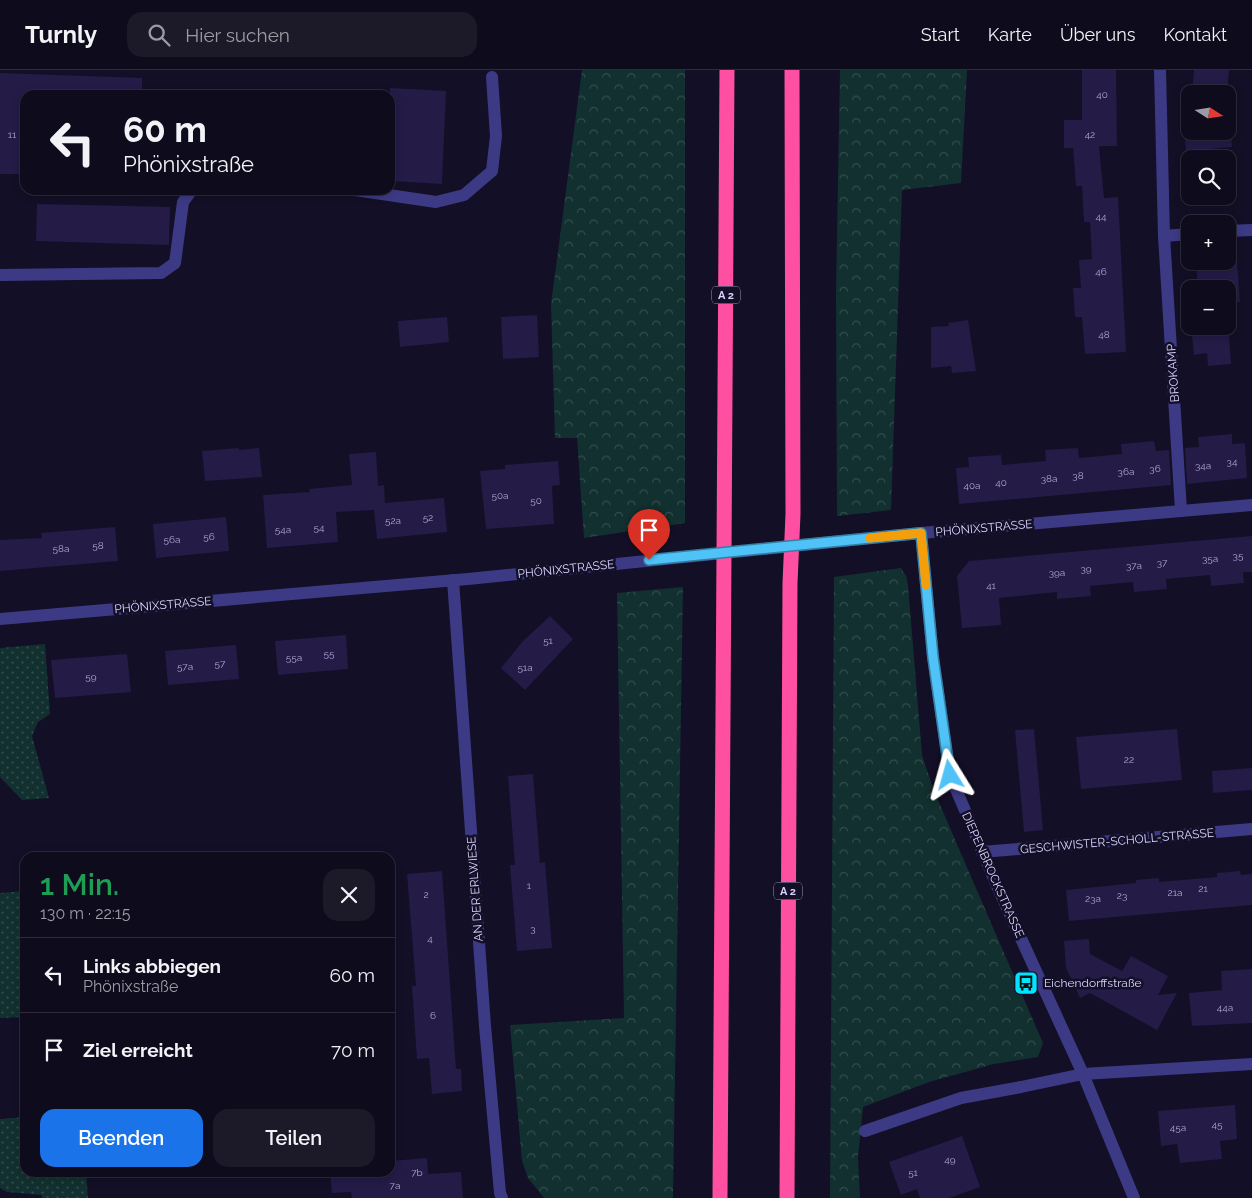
<!DOCTYPE html>
<html lang="de">
<meta charset="utf-8">
<style>
body{margin:0;font-family:Raleway,sans-serif;background:#1c1929;color:#f1f3f6;height:100vh;display:flex;flex-direction:column;font-size:19px;white-space:nowrap}
*{box-sizing:border-box;margin:0}
p{font-size:16px;color:#9b9ba3}
.icon{flex:none;width:28px;height:28px;fill:none;stroke:currentColor;stroke-width:2;stroke-linecap:round;stroke-linejoin:round}
.map{position:relative;flex:1;overflow:hidden}
.sheet{position:absolute;left:20px;top:782px;width:375px;height:325px;display:flex;flex-direction:column;background:#0e0b1c;border-radius:15px;box-shadow:0 2px 8px #0003,0 0 0 1px #2e2b3b}
.sheet>*{flex:none}
.hud{position:absolute;left:20px;top:20px;width:375px;height:105px;border-radius:15px;box-shadow:0 2px 8px #0003,0 0 0 1px #2e2b3b;background:#0e0b1c;color:#f1f3f6;overflow:hidden}
.needle{width:32px;rotate:102deg}
.buttons{position:absolute;left:1181px;top:15px;display:grid;gap:10px}
.buttons a{display:grid;place-items:center;width:55px;height:55px;border-radius:10px;background:#0e0b1c;box-shadow:0 2px 8px #0003,0 0 0 1px #2e2b3b;font-size:25px}
.pin{position:absolute;display:grid;place-items:center;width:42px;height:42px;color:#fff;margin:-51px -21px;border-radius:50% 50% 50% 0;rotate:-45deg;box-shadow:0 0 5px #0007}
.pin .icon{rotate:45deg}
.me{position:absolute;width:55px;margin:-28px;rotate:352deg;stroke-linejoin:round;filter:drop-shadow(0 0 4px #0008)}
.turn{display:flex;align-items:center;gap:18px;height:105px;padding:0 20px;font-size:22px}
.turn .icon{width:65px;height:65px;stroke-width:2.5}
.turn b{display:block;font-size:35px;line-height:42px}
.round{display:grid;place-items:center;flex:none;width:52px;height:52px;border-radius:15px;background:#1c1929}
.headline{display:flex;align-items:center;justify-content:space-between;height:85px;padding:0 20px}
h1{font-size:30px;font-weight:600;line-height:38px;color:#1e9e55}
.button{display:flex;gap:10px;margin-top:auto;padding:10px 20px}
.button a{flex:1;height:58px;border-radius:15px;background:#1a73e8;color:#fff;font-size:20px;font-weight:600;line-height:58px;text-align:center}
.button a+a{background:#1c1929;color:#f1f3f6}
ul{padding:0;list-style:none}
li{display:flex;align-items:center;gap:15px;height:75px;padding:0 20px;border-top:1px solid #2e2b3b}
li div{flex:1}
li b{display:block;font-size:19px}
li em{font-style:normal}
header{display:flex;align-items:center;gap:30px;box-sizing:border-box;height:70px;padding:0 25px;background:#0e0b1c;border-bottom:1px solid #2e2b3b}
header strong{font-size:24px}
nav{display:flex;gap:28px;margin-inline-start:auto;font-size:18px}
.search{width:350px;height:45px;background:#1c1929;display:flex;align-items:center;gap:12px;box-sizing:border-box;padding:0 18px;border-radius:15px;color:#9b9ba3;font-size:19px}
.map>svg:first-child{display:block}
.grass{fill:url(#grass-dots)}
.forest{fill:url(#forest-crowns)}
.building{fill:#241b47}
.lines{fill:none;stroke-linecap:round;stroke-linejoin:round}
.minor{stroke:#3d3a85;stroke-width:12}
.highway{stroke:#ff4fa3;stroke-width:15}
.route-casing{stroke:#337fa1;stroke-width:12}
.route{stroke:#4fc3f7;stroke-width:9}
.slow{stroke:#f59e0b;stroke-width:9}
.labels{text-anchor:middle;dominant-baseline:central;stroke-width:5;stroke-linejoin:round;paint-order:stroke}
.number-label{font-size:10px;fill:#aca6d1}
.shield{fill:#130f26;stroke:#9e99be;stroke-width:1}
.shield-label{font-size:11px;font-weight:bold;fill:#d9d4ff}
.street-label{font-size:12px;fill:#d9d4ff;stroke:#130f26}
.poi-label{font-size:12px;fill:#d9d4ff;stroke:#130f26;text-anchor:start}
</style>
<header>
<strong>Turnly</strong>
<div class="search"><svg class="icon" aria-label="search" viewBox="0 0 24 24"><circle cx="10" cy="10" r="6"/><path d="M15 15l6 6"/></svg>Hier suchen</div>
<nav><a>Start</a><a>Karte</a><a>Über uns</a><a>Kontakt</a></nav>
</header>
<div class="map">
<svg width="1252" height="1128" viewBox="0 0 1252 1128">
<defs>
<pattern id="grass-dots" width="8" height="8" patternUnits="userSpaceOnUse" patternTransform="scale(1.25)"><rect width="8" height="8" fill="#12302f"/><path d="M2 2h.1M6 6h.1" fill="none" stroke="#344d4e" stroke-width="1.8" stroke-linecap="round"/></pattern>
<pattern id="forest-crowns" width="20" height="18" patternUnits="userSpaceOnUse" patternTransform="scale(1.25)"><rect width="20" height="18" fill="#12302f"/><path d="M2 6a3 3 0 1 1 6 0M12 15a3 3 0 1 1 6 0" fill="none" stroke="#344d4e"/></pattern>
</defs>
<rect width="100%" height="100%" fill="#130f26"/>
<g class="grass">
<path d="M45,574L50,644L38,652L32,666L49,728L22,730L0,707V578Z"/>
<path d="M25,821V947L0,948V823Z"/>
<path d="M25,1047V1102L86,1103L88,1128H42V1125L7,1122L0,1118V1049Z"/>
</g>
<g class="forest">
<path d="M582,0H685V453L584,468L577,368H555L551,234Z"/>
<path d="M840,0H967L961,113L902,120L891,440L837,446L836,220Z"/>
<path d="M901,498L906,506L908,515L922,685L934,721L1043,973L1038,987L994,994L929,1012L863,1037L858,1087L860,1128H830L834,507Z"/>
<path d="M683,517L673,1128H544L528,1108L522,1091L510,955L624,948L617,523Z"/>
</g>
<g class="building">
<path d="M1082,0H1116L1117,76H1099L1104,128L1118,127L1126,282L1085,284L1082,247H1075L1073,218H1081L1079,190L1092,189L1090,152H1084L1082,116H1076L1073,78H1064V50H1082Z"/>
<path d="M1194,0H1229L1227,24H1192Z"/>
<path d="M0,3L142,8V25H25V104H0Z"/>
<path d="M390,18L446,21L442,114L390,111Z"/>
<path d="M1228,27L1232,77L1186,81L1182,37L1190,36V61H1228Z"/>
<path d="M37,134L170,137L169,175L36,171Z"/>
<path d="M1196,191H1237L1240,232L1228,233V219H1198Z"/>
<path d="M537,245L539,287L503,289L501,247Z"/>
<path d="M447,247L449,272L400,277L398,251Z"/>
<path d="M968,250L976,301L952,303L951,296L931,298V257L949,256L948,253Z"/>
<path d="M1228,251L1231,294L1208,296L1207,283L1194,285L1191,256H1228Z"/>
<path d="M1232,364V374L1245,373L1247,408L1187,414L1185,378L1199,377L1198,367Z"/>
<path d="M1154,371L1156,381L1169,380L1171,415L959,434L956,398L969,397L968,387L1001,385L1002,395L1046,391L1045,380L1078,378L1079,388L1122,384L1121,374Z"/>
<path d="M239,378V380L259,378L262,407L205,411L202,381Z"/>
<path d="M376,382L378,416L384,415L385,433L444,428L447,462L377,469L374,440L336,442L338,472L267,478L263,425L310,422L309,419L352,415L349,384Z"/>
<path d="M558,391L560,415L552,416L554,454L486,459L480,401L505,399V395Z"/>
<path d="M226,447L229,481L156,488L153,454Z"/>
<path d="M115,457L118,491L0,501V470L42,468L41,463Z"/>
<path d="M1252,466V502H1243L1244,513L1211,516L1210,505L1166,509L1167,519L1134,522L1133,512L1090,516L1091,526L1057,529V522L999,528L1001,555L962,558L957,506L969,491Z"/>
<path d="M550,546L573,569L525,620L501,598L523,571Z"/>
<path d="M346,565L348,599L278,605L275,571Z"/>
<path d="M236,575L239,609L168,615L165,581Z"/>
<path d="M127,584L131,622L55,628L51,590Z"/>
<path d="M1034,659L1043,760L1024,762L1015,660Z"/>
<path d="M1177,659L1182,710L1081,719L1076,667Z"/>
<path d="M1252,698V720L1213,723L1212,701Z"/>
<path d="M533,704L540,793L545,792L552,878L517,881L510,795H515L508,706Z"/>
<path d="M442,801L456,999H461L462,1021L432,1024L429,988L417,989L412,916H416L407,804Z"/>
<path d="M1240,801L1241,805L1252,804V835L1069,851L1066,820L1136,813V810L1159,808V812L1217,807V803Z"/>
<path d="M1089,869L1090,884L1122,901L1131,886L1168,906L1158,925L1177,923L1157,960L1090,923L1080,928L1066,898L1064,871Z"/>
<path d="M1252,899V953L1192,956L1189,923L1222,920L1221,901Z"/>
<path d="M1235,1035L1237,1069L1220,1071L1222,1089L1180,1093L1177,1074L1161,1076L1158,1041Z"/>
<path d="M962,1066L980,1117L949,1128H920L917,1119L901,1125L889,1092Z"/>
<path d="M427,1088L428,1104L461,1102L463,1128H352L351,1122L332,1123L330,1102H390V1091Z"/>
</g>
<g class="lines">
<g class="minor">
<path d="M1160,0L1164,166L1181,441"/>
<path d="M355,120L436,132L464,125L492,101L496,66L492,7"/>
<path d="M1228,161L1252,160"/>
<path d="M1164,166L1190,164"/>
<path d="M0,205L161,203L175,193L183,132L192,120"/>
<path d="M921,463L933,587L950,705L997,816L1083,1004L1134,1128"/>
<path d="M453,510L485,956L500,1123L502,1128"/>
<path d="M0,549L468,509L921,463L1252,435"/>
<path d="M982,782L1252,759"/>
<path d="M865,1061L961,1028L1021,1017L1083,1004L1252,994"/>
</g>
<g class="highway">
<path d="M720,1128L727,0"/>
<path d="M787,1128L790,513L793,444L792,0"/>
</g>
</g>
<g class="lines">
<g class="route-casing">
<path id="route" d="M649,490L921,463L933,587L950,705"/>
</g>
<use href="#route" class="route"/>
<path class="slow" d="M870,468L921,463L926,515"/>
</g>
<defs>
<g id="bus-square" transform="scale(1.25)"><rect x="-9" y="-9" width="18" height="18" rx="4" fill="#00e5ff" stroke="#130f26"/><path d="M-5-6H5V4H4V6H2V4H-2V6H-4V4H-5ZM-3.5-4V0h7V-4ZM-3.5 1.2v1.5H-2V1.2ZM2 1.2v1.5H3.5V1.2Z" fill="#111"/></g>
</defs>
<g fill-rule="evenodd">
<use href="#bus-square" x="1026" y="913"/>
</g>
<g class="labels">
<g class="number-label">
<text x="1102" y="24">40</text>
<text x="12" y="64">11</text>
<text x="1090" y="64">42</text>
<text x="1101" y="146">44</text>
<text x="1101" y="201">46</text>
<text x="1104" y="264">48</text>
<text x="1232" y="391">34</text>
<text x="1203" y="395">34a</text>
<text x="1155" y="398">36</text>
<text x="1126" y="401">36a</text>
<text x="1078" y="405">38</text>
<text x="1049" y="408">38a</text>
<text x="1001" y="412">40</text>
<text x="972" y="415">40a</text>
<text x="500" y="425">50a</text>
<text x="536" y="430">50</text>
<text x="428" y="447">52</text>
<text x="393" y="450">52a</text>
<text x="319" y="457">54</text>
<text x="283" y="459">54a</text>
<text x="209" y="466">56</text>
<text x="172" y="469">56a</text>
<text x="98" y="475">58</text>
<text x="61" y="478">58a</text>
<text x="1238" y="485">35</text>
<text x="1210" y="488">35a</text>
<text x="1162" y="492">37</text>
<text x="1134" y="495">37a</text>
<text x="1086" y="498">39</text>
<text x="1057" y="502">39a</text>
<text x="991" y="515">41</text>
<text x="548" y="570">51</text>
<text x="329" y="583">55</text>
<text x="294" y="587">55a</text>
<text x="220" y="593">57</text>
<text x="185" y="596">57a</text>
<text x="525" y="597">51a</text>
<text x="91" y="606">59</text>
<text x="1129" y="689">22</text>
<text x="529" y="815">1</text>
<text x="1203" y="818">21</text>
<text x="1175" y="822">21a</text>
<text x="426" y="824">2</text>
<text x="1122" y="825">23</text>
<text x="1093" y="828">23a</text>
<text x="533" y="858">3</text>
<text x="430" y="868">4</text>
<text x="1225" y="937">44a</text>
<text x="433" y="945">6</text>
<text x="1217" y="1054">45</text>
<text x="1178" y="1057">45a</text>
<text x="950" y="1089">49</text>
<text x="417" y="1102">7b</text>
<text x="913" y="1102">51</text>
<text x="395" y="1115">7a</text>
</g>
<g class="shield">
<rect x="712" y="216.5" width="28" height="17" rx="4"/>
<rect x="774" y="812.5" width="28" height="17" rx="4"/>
</g>
<g class="shield-label">
<text x="726" y="225">A 2</text>
<text x="788" y="821">A 2</text>
</g>
<g class="street-label">
<text transform="translate(1173 303) rotate(-94)">BROKAMP</text>
<text transform="translate(984 458) rotate(-5)">PHÖNIXSTRASSE</text>
<text transform="translate(566 499) rotate(-6)">PHÖNIXSTRASSE</text>
<text transform="translate(163 535) rotate(-5)">PHÖNIXSTRASSE</text>
<text transform="translate(1117 771) rotate(-5)">GESCHWISTER-SCHOLL-STRASSE</text>
<text transform="translate(993 805) rotate(66)">DIEPENBROCKSTRASSE</text>
<text transform="translate(475 819) rotate(-94)">AN DER ERLWIESE</text>
</g>
<g class="poi-label">
<text x="1044" y="913">Eichendorffstraße</text>
</g>
</g>
</svg>
<div class="buttons">
<a><svg class="needle" viewBox="-14 -14 28 28"><path d="M0-13l5 13h-10z" fill="#e53935"/><path d="M0 13l5-13h-10z" fill="#9b9ba3"/></svg></a>
<a><svg class="icon" aria-label="search" viewBox="0 0 24 24"><circle cx="10" cy="10" r="6"/><path d="M15 15l6 6"/></svg></a>
<a>+</a>
<a>−</a>
</div>
<div class="pin" style="left:649px;top:490px;background:#d93025"><svg class="icon" aria-label="arrive" viewBox="0 0 24 24"><path d="M6 21V4h12l-3 4 3 4H6"/></svg></div>
<svg class="me" style="left:950px;top:705px" viewBox="-20 -20 40 40"><path d="M0-17L14 15 0 8-14 15z" fill="#4fc3f7" stroke="#fff" stroke-width="4"/></svg>
<div class="hud">
<div class="turn"><svg class="icon" aria-label="left" viewBox="0 0 24 24"><path d="M17 20v-9H6M10 6l-5 5 5 5"/></svg><div><b>60 m</b>Phönixstraße</div></div>
</div>
<section class="sheet">
<div class="headline"><div><h1>1 Min.</h1><p>130 m · 22:15</p></div><a class="round"><svg class="icon" aria-label="close" viewBox="0 0 24 24"><path d="M6 6l12 12M18 6L6 18"/></svg></a></div>
<ul>
<li><svg class="icon" aria-label="left" viewBox="0 0 24 24"><path d="M17 20v-9H6M10 6l-5 5 5 5"/></svg><div><b>Links abbiegen</b><p>Phönixstraße</p></div><em>60 m</em></li>
<li><svg class="icon" aria-label="arrive" viewBox="0 0 24 24"><path d="M6 21V4h12l-3 4 3 4H6"/></svg><div><b>Ziel erreicht</b></div><em>70 m</em></li>
</ul>
<div class="button"><a>Beenden</a><a>Teilen</a></div>
</section>
</div>
